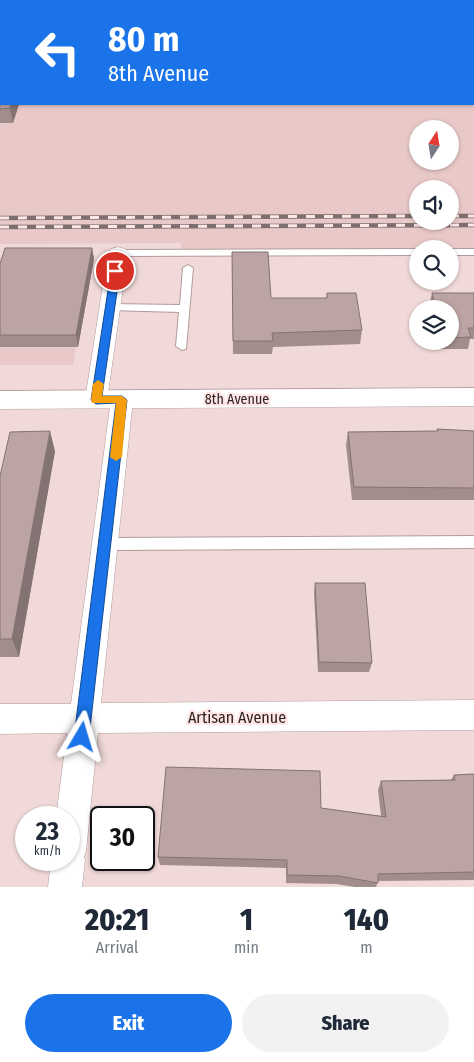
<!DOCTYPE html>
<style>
body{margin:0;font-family:"Fira Sans Condensed",sans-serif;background:#f2f2f3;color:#1f2937;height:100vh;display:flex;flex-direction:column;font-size:19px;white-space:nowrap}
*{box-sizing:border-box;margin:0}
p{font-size:16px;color:#747a83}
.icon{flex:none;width:28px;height:28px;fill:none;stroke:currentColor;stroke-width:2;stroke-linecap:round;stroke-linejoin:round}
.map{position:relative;height:887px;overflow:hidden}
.details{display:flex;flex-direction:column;background:#fff;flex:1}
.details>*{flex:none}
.guide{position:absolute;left:0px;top:0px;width:475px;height:105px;box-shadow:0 1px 4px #0004;background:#1a73e8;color:#fff;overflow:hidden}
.needle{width:32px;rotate:12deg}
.fabs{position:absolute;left:409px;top:120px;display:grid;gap:10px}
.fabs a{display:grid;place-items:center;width:50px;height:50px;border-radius:50%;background:#fff;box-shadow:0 1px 4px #0004;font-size:25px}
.speed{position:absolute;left:15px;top:806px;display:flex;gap:10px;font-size:25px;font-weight:700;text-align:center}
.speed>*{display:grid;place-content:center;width:65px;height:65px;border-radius:50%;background:#fff;box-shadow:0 1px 4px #0004;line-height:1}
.speed small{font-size:12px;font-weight:400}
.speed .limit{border:2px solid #111;border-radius:8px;background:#fff;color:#111}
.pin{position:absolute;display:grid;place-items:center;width:42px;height:42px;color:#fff;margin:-21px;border:2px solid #fff;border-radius:50%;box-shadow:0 1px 5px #0007}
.me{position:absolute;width:55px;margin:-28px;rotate:7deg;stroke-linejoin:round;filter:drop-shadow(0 0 4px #0008)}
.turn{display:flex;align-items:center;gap:18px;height:105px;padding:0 25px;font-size:22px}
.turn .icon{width:65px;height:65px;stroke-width:2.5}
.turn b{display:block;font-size:35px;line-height:42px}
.eta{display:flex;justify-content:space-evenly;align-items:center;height:85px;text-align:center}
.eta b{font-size:30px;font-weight:800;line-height:35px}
.button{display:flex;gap:10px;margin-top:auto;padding:10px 25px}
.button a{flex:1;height:58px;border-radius:30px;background:#1a73e8;color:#fff;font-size:20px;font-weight:800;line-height:58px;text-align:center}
.button a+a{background:#f2f2f3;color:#1f2937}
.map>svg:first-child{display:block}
.built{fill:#e9c9c8;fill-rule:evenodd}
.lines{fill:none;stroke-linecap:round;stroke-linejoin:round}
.service-casing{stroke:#b19b9a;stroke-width:2}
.minor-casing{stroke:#b19b9a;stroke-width:1}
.secondary-casing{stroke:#b19b9a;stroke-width:1}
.service{fill:#fff;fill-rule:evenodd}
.minor{fill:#fff;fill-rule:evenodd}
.secondary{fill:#fff;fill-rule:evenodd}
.rail-casing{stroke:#7d6f6e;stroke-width:4.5}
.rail{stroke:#ffe6e6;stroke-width:3;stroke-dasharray:9;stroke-linecap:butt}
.wall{fill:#a18d8c}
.shaded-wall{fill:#837372}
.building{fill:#bba4a3;stroke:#837372}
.route{fill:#1a73e8;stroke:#114b97}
.slow{fill:#f59e0b}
.labels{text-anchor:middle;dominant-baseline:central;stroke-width:4.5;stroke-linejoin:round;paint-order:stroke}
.street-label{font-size:14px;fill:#2c2423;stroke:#ffe6e6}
.near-street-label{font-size:16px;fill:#2c2423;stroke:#ffe6e6}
</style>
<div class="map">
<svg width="474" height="887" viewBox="0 0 474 887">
<rect width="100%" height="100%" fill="#f1d9d9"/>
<g class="built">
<path d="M474,45V248L181,250V243L0,244V46L1,104H474ZM418,129H450V161H418ZM418,189H450V221H418Z"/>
<path d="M0,257H92L73,365H0Z"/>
</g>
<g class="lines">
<g class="service-casing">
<g id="service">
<path d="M418,249V255L118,256L113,253L118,250Z"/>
<rect x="450" y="249" width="24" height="6"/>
<path d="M188,265L193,268L186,349L182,350L176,346L179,312L109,310L104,307L109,304L180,305L183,268Z"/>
<path d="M474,536V548L106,550L101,548L99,544L101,540L106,538Z"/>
</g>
</g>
<g class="minor-casing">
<g id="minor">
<path d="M118,247L125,249L128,253L107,400L104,406L96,408L88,406L85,400L108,253L111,249Z"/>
<path d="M122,391L130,393L133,399L101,703L474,700V730L98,733L86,851L84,857L85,860L82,887H48L51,860H69V818H56L67,733L0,734V704H71L111,399L114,393Z"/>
</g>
</g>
<g class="secondary-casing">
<path id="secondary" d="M474,388V406L0,409V391Z"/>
</g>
<use href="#service" class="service"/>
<use href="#minor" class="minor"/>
<use href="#secondary" class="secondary"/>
<g class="rail-casing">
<g id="rail">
<path d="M450,216H474"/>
<path d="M0,218L418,216"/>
<path d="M0,227L474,225"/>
</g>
</g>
<use href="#rail" class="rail"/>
</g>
<g class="wall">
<path d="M0,0H310L311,1H1L19,104L13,123H0Z"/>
<path d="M92,248L94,259L78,347H0V264Z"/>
<path d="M232,252L271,298H326L327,293L362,330L360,344L273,347L272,354H233Z"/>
<path d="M432,293H474V339H470L468,349H440L438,341H450V309H430L429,305Z"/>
<path d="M437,429L474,431V500H352L346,445L348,432L437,431Z"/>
<path d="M55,451L19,657H0V476Z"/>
<path d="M315,583L372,663L369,672H318L314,593Z"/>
<path d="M474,774V880L378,881L376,887H355L336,884L286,883V868L160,865L158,857L321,808L381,816L378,790L381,781L451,780L454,775Z"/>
</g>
<g class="shaded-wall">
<path d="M11,104H19L13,123L10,108Z"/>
<path d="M92,248L94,259L78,347L76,335Z"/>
<path d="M50,431L55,451L19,657L12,639Z"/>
</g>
<g class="building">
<path d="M0,0H136L103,1H1V104H11L10,108L0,109Z"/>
<path d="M195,0H310L311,1H195Z"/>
<path d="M349,0H474V30V1H349Z"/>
<path d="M5,248H92L76,335H0V264Z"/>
<path d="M232,252H268L271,298H327V293H356L362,330L272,333L273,341H233Z"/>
<path d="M432,293H474V328H468L471,337L450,338V309H436Z"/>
<path d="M437,429L474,431V488L354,487L348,432L438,431Z"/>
<path d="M50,431L12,639H0V476L10,432Z"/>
<path d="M315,583H365L372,663L319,662Z"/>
<path d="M166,767L320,771L321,808L386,817L381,781L455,780L454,775L474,774V872L378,874V883L339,876L287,875V860L158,857Z"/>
</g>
<path class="route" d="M115,268L120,271L102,396H122L127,400L89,737L87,742L82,744L77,742L74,737L116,403L96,404L91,400L111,271Z"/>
<path class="slow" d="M98,380L104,384L102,396H122L127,400L122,457L116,461L110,457L116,403H92L91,400L93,384Z"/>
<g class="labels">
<g class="street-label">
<text x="237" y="399">8th Avenue</text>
</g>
<g class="near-street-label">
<text x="237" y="717">Artisan Avenue</text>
</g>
</g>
</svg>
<div class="fabs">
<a><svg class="needle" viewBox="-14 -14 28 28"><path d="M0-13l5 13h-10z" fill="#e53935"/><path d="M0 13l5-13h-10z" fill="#747a83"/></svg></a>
<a><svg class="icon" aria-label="sound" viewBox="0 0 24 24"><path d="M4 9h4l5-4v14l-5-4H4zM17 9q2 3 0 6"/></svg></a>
<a><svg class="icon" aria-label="search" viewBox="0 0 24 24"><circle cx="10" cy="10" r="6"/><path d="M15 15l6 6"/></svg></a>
<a><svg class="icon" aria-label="layers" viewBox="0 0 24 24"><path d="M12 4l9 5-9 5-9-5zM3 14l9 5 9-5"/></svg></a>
</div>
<div class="speed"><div>23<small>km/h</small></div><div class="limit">30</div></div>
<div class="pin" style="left:115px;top:271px;background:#d93025"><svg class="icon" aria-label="arrive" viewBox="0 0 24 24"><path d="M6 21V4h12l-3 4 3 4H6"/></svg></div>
<svg class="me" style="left:82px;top:737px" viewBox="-20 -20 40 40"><path d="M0-17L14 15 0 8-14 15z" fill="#1a73e8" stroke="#fff" stroke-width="4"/></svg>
<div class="guide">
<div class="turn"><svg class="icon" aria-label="left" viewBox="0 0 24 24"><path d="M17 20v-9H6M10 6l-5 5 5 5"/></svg><div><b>80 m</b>8th Avenue</div></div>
</div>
</div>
<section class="details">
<div class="eta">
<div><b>20:21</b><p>Arrival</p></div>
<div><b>1</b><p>min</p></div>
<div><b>140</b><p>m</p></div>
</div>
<div class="button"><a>Exit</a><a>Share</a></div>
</section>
